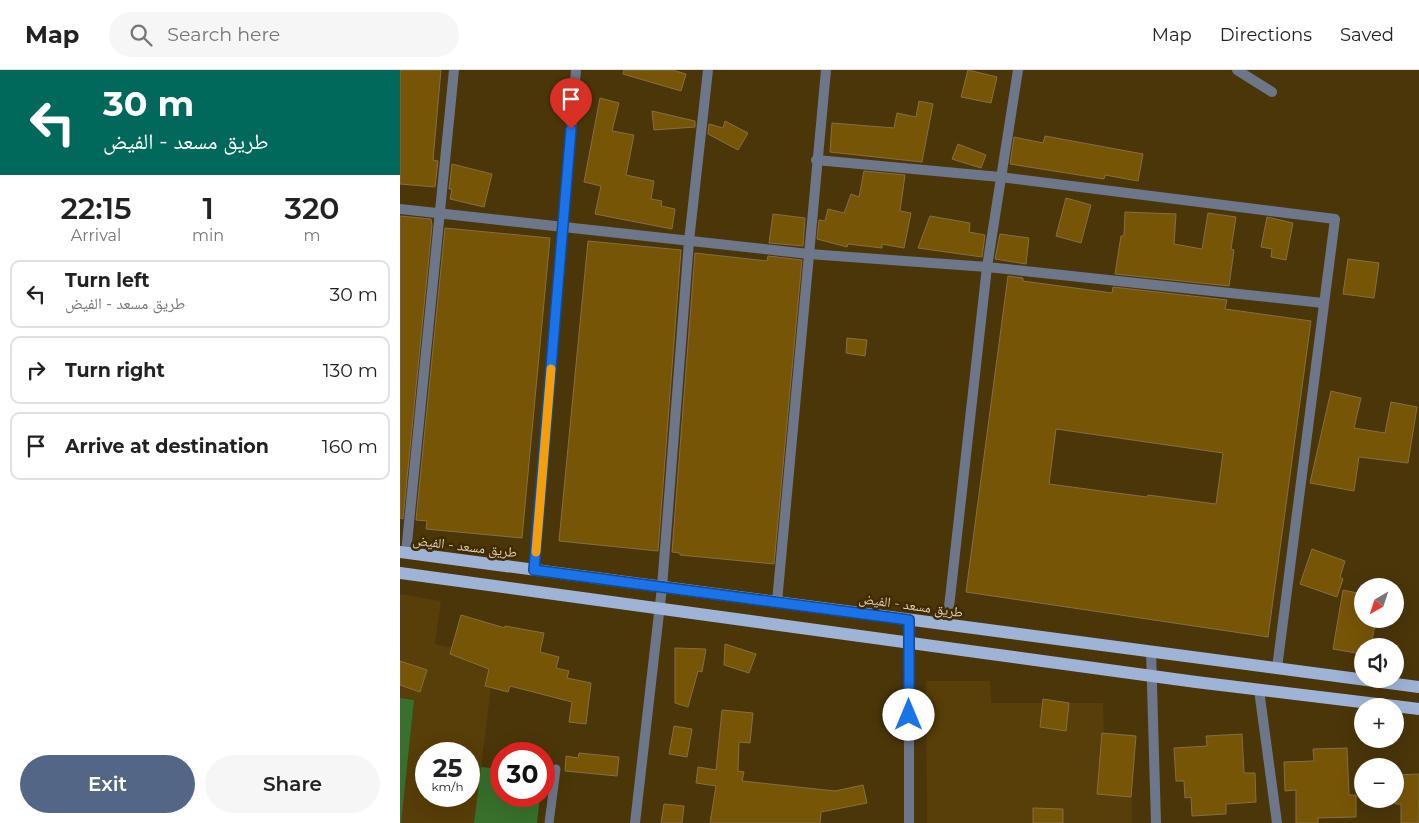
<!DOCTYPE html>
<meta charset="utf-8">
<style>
body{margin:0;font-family:Montserrat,"Noto Naskh Arabic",sans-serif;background:#f6f6f6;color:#222;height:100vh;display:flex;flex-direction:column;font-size:19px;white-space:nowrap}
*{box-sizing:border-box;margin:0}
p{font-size:16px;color:#767676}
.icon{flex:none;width:28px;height:28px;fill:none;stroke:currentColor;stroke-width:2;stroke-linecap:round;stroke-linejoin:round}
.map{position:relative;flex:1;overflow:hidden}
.drawer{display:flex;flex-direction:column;background:#fff;width:400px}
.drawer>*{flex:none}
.guide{background:#00695c;color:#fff;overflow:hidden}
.needle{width:32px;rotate:219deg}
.fabs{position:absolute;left:954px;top:508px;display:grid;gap:10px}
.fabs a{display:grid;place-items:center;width:50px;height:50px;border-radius:50%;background:#fff;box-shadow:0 5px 20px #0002;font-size:25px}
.speed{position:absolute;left:15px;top:672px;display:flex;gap:10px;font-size:25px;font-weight:700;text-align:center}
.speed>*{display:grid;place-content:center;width:65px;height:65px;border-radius:50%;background:#fff;box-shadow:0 5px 20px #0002;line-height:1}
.speed small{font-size:12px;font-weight:400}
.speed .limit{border:8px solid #d22;background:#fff;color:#111}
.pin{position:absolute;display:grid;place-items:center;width:42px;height:42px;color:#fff;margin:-51px -21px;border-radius:50% 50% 50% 0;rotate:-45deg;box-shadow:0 0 5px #0007}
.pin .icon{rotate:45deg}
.me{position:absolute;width:55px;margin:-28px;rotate:0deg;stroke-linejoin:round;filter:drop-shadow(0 0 4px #0008)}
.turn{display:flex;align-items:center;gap:18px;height:105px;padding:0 20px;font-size:22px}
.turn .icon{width:65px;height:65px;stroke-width:2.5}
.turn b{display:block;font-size:35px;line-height:42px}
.eta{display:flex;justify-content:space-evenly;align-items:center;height:85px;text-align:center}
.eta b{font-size:30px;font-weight:600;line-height:35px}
.cta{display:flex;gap:10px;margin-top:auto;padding:10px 20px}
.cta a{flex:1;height:58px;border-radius:30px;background:#536685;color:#fff;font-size:20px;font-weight:600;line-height:58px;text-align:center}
.cta a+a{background:#f6f6f6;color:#222}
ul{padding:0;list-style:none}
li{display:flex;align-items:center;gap:15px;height:68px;margin:0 10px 8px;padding:0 10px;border:2px solid #e0e0e0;border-radius:10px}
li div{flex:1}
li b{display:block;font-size:19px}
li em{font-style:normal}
header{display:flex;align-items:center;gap:30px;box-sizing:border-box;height:70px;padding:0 25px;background:#fff;border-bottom:1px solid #e0e0e0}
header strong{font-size:24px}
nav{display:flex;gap:28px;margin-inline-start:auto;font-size:18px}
.search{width:350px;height:45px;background:#f6f6f6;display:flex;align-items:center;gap:12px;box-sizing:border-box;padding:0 18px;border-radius:28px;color:#767676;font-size:19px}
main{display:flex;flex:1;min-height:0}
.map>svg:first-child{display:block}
.built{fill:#583e08;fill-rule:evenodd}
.green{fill:#37712c}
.building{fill:#775507;stroke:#866e45;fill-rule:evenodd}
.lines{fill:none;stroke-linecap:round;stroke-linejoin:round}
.lane{stroke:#6d7789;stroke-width:9}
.street{stroke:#6d7789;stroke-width:10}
.primary{stroke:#9eb3d6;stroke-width:12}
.route-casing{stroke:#114b97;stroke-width:12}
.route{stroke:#1a73e8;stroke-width:9}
.slow{stroke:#f59e0b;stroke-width:9}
.labels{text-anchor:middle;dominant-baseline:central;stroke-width:5;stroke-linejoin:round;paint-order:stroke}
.street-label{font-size:14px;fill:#ddd0bb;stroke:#412c00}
</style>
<header>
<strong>Map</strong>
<div class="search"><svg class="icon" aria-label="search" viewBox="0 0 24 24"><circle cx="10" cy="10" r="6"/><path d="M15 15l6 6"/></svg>Search here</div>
<nav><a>Map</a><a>Directions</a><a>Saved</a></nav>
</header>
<main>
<section class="drawer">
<div class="guide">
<div class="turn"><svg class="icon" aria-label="left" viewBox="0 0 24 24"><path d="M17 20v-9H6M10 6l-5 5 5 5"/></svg><div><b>30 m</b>طريق مسعد - الفيض</div></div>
</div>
<div class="eta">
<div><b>22:15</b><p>Arrival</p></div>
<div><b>1</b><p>min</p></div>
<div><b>320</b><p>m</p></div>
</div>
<ul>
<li><svg class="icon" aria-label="left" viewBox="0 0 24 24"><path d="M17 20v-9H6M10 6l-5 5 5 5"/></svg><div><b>Turn left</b><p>طريق مسعد - الفيض</p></div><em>30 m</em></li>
<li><svg class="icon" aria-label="right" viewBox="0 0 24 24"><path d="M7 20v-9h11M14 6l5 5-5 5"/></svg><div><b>Turn right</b></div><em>130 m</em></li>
<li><svg class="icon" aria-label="arrive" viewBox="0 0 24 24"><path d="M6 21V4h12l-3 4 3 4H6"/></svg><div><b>Arrive at destination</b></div><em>160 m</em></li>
</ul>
<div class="cta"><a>Exit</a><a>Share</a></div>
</section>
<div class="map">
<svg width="1019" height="753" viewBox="0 0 1019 753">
<rect width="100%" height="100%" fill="#4b360a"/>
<g class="built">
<path d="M0,524L41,531L35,574L95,586L74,753H0ZM26,684H69V726H26Z"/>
<path d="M526,611H590L591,633H703L704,664H732V753H527Z"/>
</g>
<g class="green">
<path d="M0,628L14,630L1,753H0Z"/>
<path d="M81,697L101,699V726H140L137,753H74Z"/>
</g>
<g class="building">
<path d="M0,0H41L33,90L38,91L35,117L0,114Z"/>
<path d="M224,0H272L286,4L281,21L223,4Z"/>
<path d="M568,0L597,7L591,33L561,27Z"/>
<path d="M200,28L219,33L212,61L234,65L226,105L254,111L251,129L262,131L261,136L275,139L272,159L195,144L201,116L184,112Z"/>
<path d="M519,31L533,34L522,92L430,82L432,53L494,58L497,43L516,47Z"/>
<path d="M252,41L295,51V57L254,60Z"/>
<path d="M325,51L348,63L338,80L308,64L309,54L323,58Z"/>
<path d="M645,66L743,84L738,111L705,105L704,109L610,94L614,67L643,73Z"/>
<path d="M558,74L586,85L581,98L552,89Z"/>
<path d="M52,94L92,104L84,137L50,129L52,119H49Z"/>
<path d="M464,101L505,105L500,141L511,143L504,178L482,174V178L448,174L447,177L417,169L419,150L425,151L428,139L444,143L451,124L459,127Z"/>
<path d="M666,128L691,135L681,173L656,166Z"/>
<path d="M725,142L776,144L774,174L802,179L808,143L836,147L831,179L834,180L829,216L715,204L721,166H724Z"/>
<path d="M373,144L405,148L403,176L369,173Z"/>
<path d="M0,146L31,149L32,156L3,449L0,448Z"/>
<path d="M530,146L570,153L569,162L585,165L582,187L518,178Z"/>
<path d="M867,147L893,153L886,190L871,187L872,179L861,177Z"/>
<path d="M45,158L150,168L122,468L26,459L27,451L16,450Z"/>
<path d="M600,164L629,168L626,194L595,189Z"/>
<path d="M188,171L281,180L258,481L159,471Z"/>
<path d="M295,183L367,191L368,186L402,190L374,494L280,485V483L272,482Z"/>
<path d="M948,189L979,193L974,228L943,224Z"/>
<path d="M608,206L623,208V211L712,223L713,217L827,230L825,239L911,251L868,567L566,522ZM656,359L823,383L816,434L748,425L747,427L649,414Z"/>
<path d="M447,268L467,270L465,286L446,283Z"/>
<path d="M931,321L961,328L954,358L985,363L991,332L1017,337L1008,393L959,387L954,421L910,413Z"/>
<path d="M912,479L945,491L940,507L943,509L937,527L900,514Z"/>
<path d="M943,520L962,524V549H976L971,576H962V584L933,579Z"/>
<path d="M61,545L105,558V556L144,563L140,582L159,587L156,598L169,601L167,608L191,613L186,654L169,652L172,632L110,616L108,622L85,616L89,599L50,584Z"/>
<path d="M325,574L356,584L349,603L324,595Z"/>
<path d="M275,578L306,579L302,602L298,601L288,637L275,633Z"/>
<path d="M0,591L27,600L20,622L0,615Z"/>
<path d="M643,629L669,633L666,661L640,657Z"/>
<path d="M322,640L353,643L350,673L339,672L338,701L344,702L342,711L435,721L463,715L467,733L421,742L420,753H310L316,716L296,713L298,697L316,700Z"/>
<path d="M274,656L292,659L287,687L269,684Z"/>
<path d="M702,663L736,666L731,727L697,724Z"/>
<path d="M842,664L844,703H855L856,732L826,734V744L792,746L791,727L785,728L784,711H776L774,678L807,676L806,666Z"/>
<path d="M947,678L949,725H956V747L918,748V753H896V720L885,721L884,692L914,691L913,679Z"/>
<path d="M179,683L219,687L217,706L165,701L166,686L178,688Z"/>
<path d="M1019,704V753H1001V734H995V705Z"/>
<path d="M264,734L284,736L282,753H261Z"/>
<path d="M633,738L663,739V753H633Z"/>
</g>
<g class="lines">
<path class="lane" d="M149,753L156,699"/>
<g class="street">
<path d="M837,0L872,22"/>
<path d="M416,90L600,107L935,149L877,598"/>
<path d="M0,139L409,184L587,197L923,233"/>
<path d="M6,483L54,0"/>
<path d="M134,500L176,0"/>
<path d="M377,532L426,0"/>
<path d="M547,555L587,197L618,0"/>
<path d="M751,581L756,753"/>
<path d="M859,620L877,753"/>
<path d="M235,753L262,517L289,171L308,0"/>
<path d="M509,753V550"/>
</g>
<g class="primary">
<path d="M0,482L1019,617"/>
<path d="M0,503L796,612L994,636"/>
<path d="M995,636L1019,639"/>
</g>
</g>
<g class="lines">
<g class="route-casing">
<path id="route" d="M171,59L134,500L509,550V645"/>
</g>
<use href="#route" class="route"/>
<path class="slow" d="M136,482L151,299"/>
</g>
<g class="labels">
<g class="street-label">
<text transform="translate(65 476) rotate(7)">طريق مسعد - الفيض</text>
<text transform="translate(511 535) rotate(8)">طريق مسعد - الفيض</text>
</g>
</g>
</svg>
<div class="fabs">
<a><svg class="needle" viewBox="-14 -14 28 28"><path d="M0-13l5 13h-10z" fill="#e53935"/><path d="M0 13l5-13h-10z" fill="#767676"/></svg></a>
<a><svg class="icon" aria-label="sound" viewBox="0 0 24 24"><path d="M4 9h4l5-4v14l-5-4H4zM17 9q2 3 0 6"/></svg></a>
<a>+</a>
<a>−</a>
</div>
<div class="speed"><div>25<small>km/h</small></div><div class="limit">30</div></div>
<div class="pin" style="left:171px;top:59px;background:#d93025"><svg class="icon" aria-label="arrive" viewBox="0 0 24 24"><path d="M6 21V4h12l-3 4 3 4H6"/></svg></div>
<svg class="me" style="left:509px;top:645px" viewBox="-20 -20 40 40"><circle r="19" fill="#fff"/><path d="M0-13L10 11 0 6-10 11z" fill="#1a73e8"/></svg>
</div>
</main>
